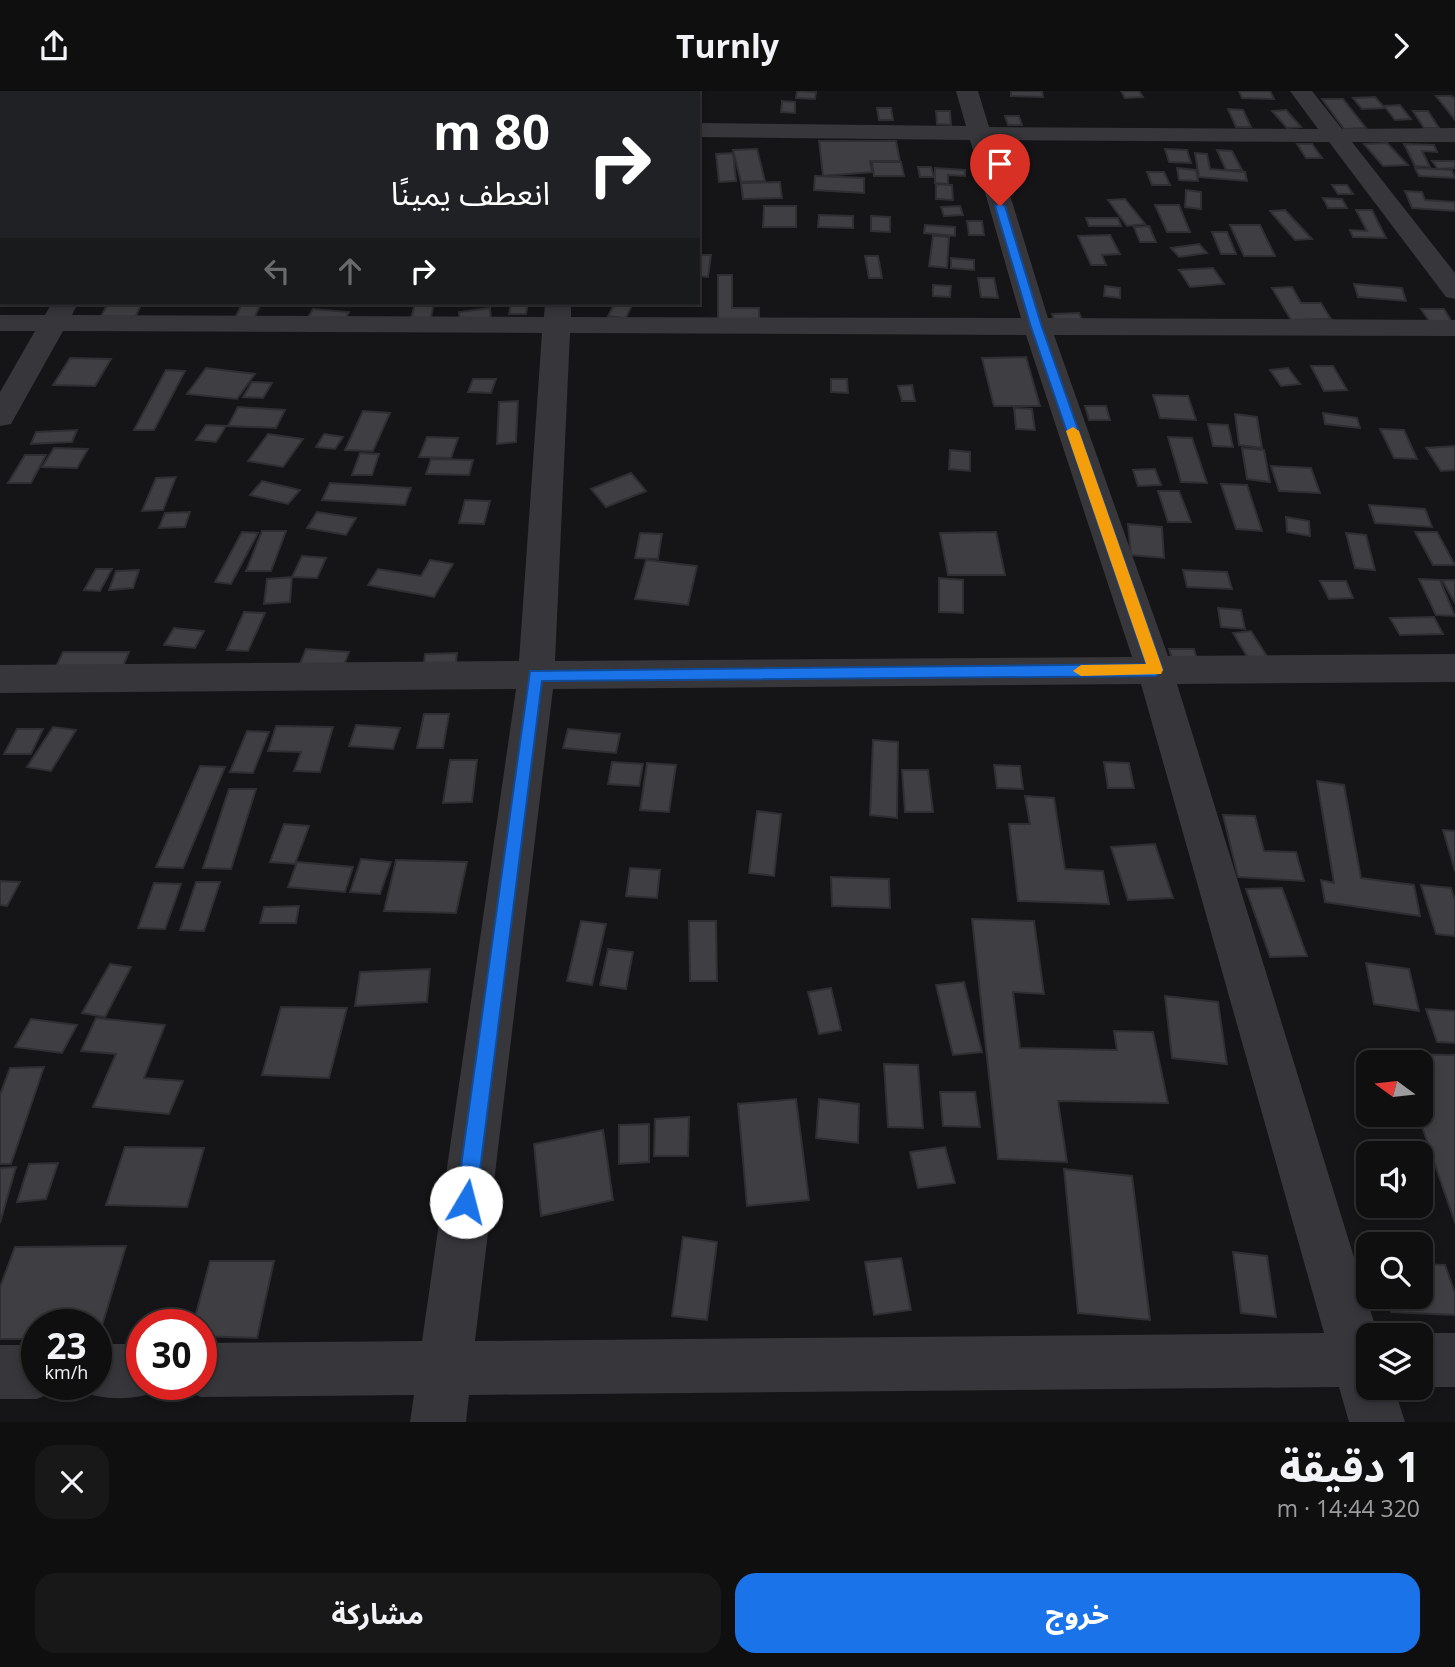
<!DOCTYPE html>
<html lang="ar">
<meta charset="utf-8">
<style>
body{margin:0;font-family:"Open Sans","Noto Sans Arabic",sans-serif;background:#191819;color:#f1f3f6;direction:rtl;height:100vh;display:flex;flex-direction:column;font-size:26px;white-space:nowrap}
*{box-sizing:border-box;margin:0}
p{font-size:23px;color:#9c9c9f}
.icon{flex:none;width:38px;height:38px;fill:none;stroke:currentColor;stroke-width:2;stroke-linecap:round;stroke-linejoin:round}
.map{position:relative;height:1331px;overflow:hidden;direction:ltr}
.drawer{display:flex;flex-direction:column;background:#100f10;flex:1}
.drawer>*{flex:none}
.hud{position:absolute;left:0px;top:0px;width:700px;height:214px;box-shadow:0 4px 10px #0003,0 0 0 2px #302f30;direction:rtl;background:#202124;color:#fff;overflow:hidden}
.needle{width:46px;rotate:285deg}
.fabs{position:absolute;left:1356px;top:959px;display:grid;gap:14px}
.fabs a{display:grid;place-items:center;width:77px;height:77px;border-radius:14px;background:#100f10;box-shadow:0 4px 10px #0003,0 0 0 2px #302f30;font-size:35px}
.speed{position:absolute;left:21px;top:1218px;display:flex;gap:14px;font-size:35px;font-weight:700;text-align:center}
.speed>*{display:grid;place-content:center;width:91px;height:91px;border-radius:50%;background:#100f10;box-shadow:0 4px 10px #0003,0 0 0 2px #302f30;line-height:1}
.speed small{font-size:18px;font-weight:400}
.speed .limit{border:10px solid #d22;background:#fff;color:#111}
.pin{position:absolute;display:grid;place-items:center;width:60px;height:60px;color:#fff;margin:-72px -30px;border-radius:50% 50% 50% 0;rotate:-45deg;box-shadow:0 0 7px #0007}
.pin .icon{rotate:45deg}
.me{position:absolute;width:77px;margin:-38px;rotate:8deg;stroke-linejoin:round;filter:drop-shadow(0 0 5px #0008)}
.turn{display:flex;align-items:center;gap:24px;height:147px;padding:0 35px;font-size:32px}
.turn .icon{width:91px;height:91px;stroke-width:2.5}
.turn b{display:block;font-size:49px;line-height:60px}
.lanes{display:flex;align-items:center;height:66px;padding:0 35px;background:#0003;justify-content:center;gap:35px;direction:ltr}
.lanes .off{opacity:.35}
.round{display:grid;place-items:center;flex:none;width:74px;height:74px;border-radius:21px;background:#191819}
.summary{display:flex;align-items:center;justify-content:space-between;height:119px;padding:0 35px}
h1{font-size:42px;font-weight:700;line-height:52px}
.primary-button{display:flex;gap:14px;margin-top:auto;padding:14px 35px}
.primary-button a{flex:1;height:80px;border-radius:21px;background:#1a73e8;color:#fff;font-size:28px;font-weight:700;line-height:80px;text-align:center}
.primary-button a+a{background:#191819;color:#f1f3f6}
header{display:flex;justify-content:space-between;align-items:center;height:91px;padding:0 35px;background:#100f10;font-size:32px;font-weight:700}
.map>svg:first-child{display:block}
.building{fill:#3f3f43;stroke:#2f2e32;stroke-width:2}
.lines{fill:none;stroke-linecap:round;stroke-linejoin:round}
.minor{fill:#36363b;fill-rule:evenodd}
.route{fill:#1a73e8;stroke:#114b97;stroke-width:2}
.slow{fill:#f59e0b}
</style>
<header><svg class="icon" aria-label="forward" viewBox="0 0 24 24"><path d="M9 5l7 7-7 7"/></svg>Turnly<svg class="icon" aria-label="share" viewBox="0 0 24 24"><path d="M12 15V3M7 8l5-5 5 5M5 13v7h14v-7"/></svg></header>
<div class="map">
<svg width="1455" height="1331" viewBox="0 0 1455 1331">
<rect width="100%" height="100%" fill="#151416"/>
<g class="building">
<path d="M797,0L816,1L815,8L796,7Z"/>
<path d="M1011,0H1042L1043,6L1011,5Z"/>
<path d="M1121,0H1139L1143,6L1125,7Z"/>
<path d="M1239,0H1270L1274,8L1242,7Z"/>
<path d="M1436,5H1452L1455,8V29Z"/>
<path d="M1375,6L1385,17L1362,18L1353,7Z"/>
<path d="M1322,8H1343L1366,37L1344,38Z"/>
<path d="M782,10L795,11V22L781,21Z"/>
<path d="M1400,14L1411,28L1395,29L1384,15Z"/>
<path d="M877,17H891L893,29H879Z"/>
<path d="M1228,18L1243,19L1251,36H1236Z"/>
<path d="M1286,19L1301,36L1287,37L1272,20Z"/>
<path d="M936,20H950L951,34L937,33Z"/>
<path d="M1413,20H1428L1439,37H1424Z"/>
<path d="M1005,25H1019L1022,34H1008Z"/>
<path d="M819,50H896L900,70H870L872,81L823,85Z"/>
<path d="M1387,52L1408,74L1383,75L1364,53Z"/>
<path d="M1297,53H1312L1322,67H1306Z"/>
<path d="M1404,53L1434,54L1437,61L1422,60L1430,76L1415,75Z"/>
<path d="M757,58L765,90L741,91L733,59Z"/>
<path d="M1165,58L1187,59L1191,72L1169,71Z"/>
<path d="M1217,59L1232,60L1242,79H1226Z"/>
<path d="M733,62L736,90L719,91L716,63Z"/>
<path d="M1195,62L1207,63L1210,78L1245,81L1247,90L1199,86Z"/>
<path d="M1432,70H1455V77L1438,78Z"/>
<path d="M872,71H901L904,85H874Z"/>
<path d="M918,76H931L934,86H920Z"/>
<path d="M935,77L965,79V85L948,84V93L935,92Z"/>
<path d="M1177,77L1196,79L1198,90L1179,89Z"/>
<path d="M1415,77L1452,79L1455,87L1419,85Z"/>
<path d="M1147,81H1164L1170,94H1152Z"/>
<path d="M815,85L864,87V102L814,99Z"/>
<path d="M780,91L782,107L743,108L741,92Z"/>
<path d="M936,93L952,94L953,109L936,108Z"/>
<path d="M1332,94H1347L1353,103H1338Z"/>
<path d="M1186,99L1201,101V118L1185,116Z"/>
<path d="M1405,100L1422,101L1425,109L1455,111V120L1412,117Z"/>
<path d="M1323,107L1342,108L1347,117H1328Z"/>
<path d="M1125,108L1145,133L1127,135L1108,109Z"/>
<path d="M1155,114H1179L1190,141H1167Z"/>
<path d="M764,115H796V136H763Z"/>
<path d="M960,115L963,124L944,125L941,116Z"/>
<path d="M1285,119L1312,148L1295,149L1270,120Z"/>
<path d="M1356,119H1372L1386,147L1353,146L1350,139L1367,140Z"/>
<path d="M819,124L853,125V137L818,136Z"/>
<path d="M871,125L890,126V141L871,140Z"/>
<path d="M1086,127H1118L1121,135H1089Z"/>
<path d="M967,130H982L984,144H969Z"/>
<path d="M925,134L955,136V145L924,142Z"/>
<path d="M1230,134H1260L1275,165H1244Z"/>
<path d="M1149,135L1156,151H1140L1134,136Z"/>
<path d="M1212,141H1227L1236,163H1221Z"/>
<path d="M1110,144L1120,163L1102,164L1106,174H1091L1078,145Z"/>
<path d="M933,145L949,146L947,177L929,175Z"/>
<path d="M1199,153L1207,162L1179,166L1171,157Z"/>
<path d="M698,164H711L708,186L698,185Z"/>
<path d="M865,165H878L882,187H869Z"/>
<path d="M951,167L974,169V179L951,177Z"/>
<path d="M1213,177L1224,193L1190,196L1179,179Z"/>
<path d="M718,184H732V217H759V229H718Z"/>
<path d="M978,187H994L998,207L981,206Z"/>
<path d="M1354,193L1402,197L1406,210L1358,206Z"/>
<path d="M933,194L951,195L950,206L933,205Z"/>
<path d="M1105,195L1120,197V207L1104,205Z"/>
<path d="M1292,196L1301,212H1321L1331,228L1291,229L1272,197Z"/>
<path d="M108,212H142L132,233H97Z"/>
<path d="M415,212H434L430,231L410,232Z"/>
<path d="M511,212H528L526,223H509Z"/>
<path d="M615,212H633L626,227L608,225Z"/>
<path d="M242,213H261L250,235H231Z"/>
<path d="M490,217L491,229L460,233L459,221Z"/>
<path d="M313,218L349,221L342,233L306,230Z"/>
<path d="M1421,218H1444L1455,236H1433Z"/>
<path d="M1079,222L1087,240L1059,241L1052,223Z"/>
<path d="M1026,266L1040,315H994L982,267Z"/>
<path d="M70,267L111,268L95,295L53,294Z"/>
<path d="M1311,275H1333L1347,299L1324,300Z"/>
<path d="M206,277L255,283L237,308L187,303Z"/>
<path d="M1288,277L1300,293L1281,295L1270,279Z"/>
<path d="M166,279L185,280L154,339H134Z"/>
<path d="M473,288H496L491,302L468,301Z"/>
<path d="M831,288H847L848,302L831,301Z"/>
<path d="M252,291L272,292L263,307L243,306Z"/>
<path d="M912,294L915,310H902L898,295Z"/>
<path d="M1153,304L1188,305L1196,329L1160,327Z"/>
<path d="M518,310L516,351L497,353L499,311Z"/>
<path d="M1085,315H1106L1110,329H1089Z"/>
<path d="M238,316L285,319L276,337L228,335Z"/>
<path d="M1014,317L1032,318L1035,339L1016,338Z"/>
<path d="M363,320L390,322L373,360L345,359Z"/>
<path d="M1323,322L1357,327L1360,337L1325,333Z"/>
<path d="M1235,323L1257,326L1262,357L1239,354Z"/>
<path d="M1208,333L1228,334L1233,356L1213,355Z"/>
<path d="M206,334L226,335L216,351L196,349Z"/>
<path d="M1380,338L1404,339L1417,368L1394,367Z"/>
<path d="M77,339L72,351L31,353L36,341Z"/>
<path d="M268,343L303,348L283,376L248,370Z"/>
<path d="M324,343L343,346L335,358L316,356Z"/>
<path d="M427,346L458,347L451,367L419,366Z"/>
<path d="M1168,346L1192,347L1207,392L1181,391Z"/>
<path d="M1455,355V379L1441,380L1426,357Z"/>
<path d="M54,357L88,358L77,377L42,376Z"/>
<path d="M1242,357L1264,359L1270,391L1247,388Z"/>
<path d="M950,359L970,361V380L949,378Z"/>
<path d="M360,362L379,363L372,384H352Z"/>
<path d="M25,364H46L31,392H8Z"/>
<path d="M431,368L473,369L469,384L426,383Z"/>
<path d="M1271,375L1311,377L1320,402L1279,400Z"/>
<path d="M1155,378L1161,394L1138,395L1133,379Z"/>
<path d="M631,382L646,400L606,416L591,398Z"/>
<path d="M176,386L163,419L142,420L156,387Z"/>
<path d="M262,390L300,399L288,413L250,404Z"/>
<path d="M330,392L411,397L405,414L322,409Z"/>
<path d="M1221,393L1247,394L1262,440L1236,438Z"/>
<path d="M1158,400H1179L1191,431H1168Z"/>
<path d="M465,409L490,410L484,433L459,432Z"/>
<path d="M1369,414L1425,418L1432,436L1375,432Z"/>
<path d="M190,421L185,436L159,437L165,422Z"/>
<path d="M317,421L356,427L346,444L307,437Z"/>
<path d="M1286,426L1309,430L1310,445L1287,441Z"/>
<path d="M1128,433L1162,436L1164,467L1131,464Z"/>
<path d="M262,440H286L271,480H246Z"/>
<path d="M242,441L258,442L231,493L215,491Z"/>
<path d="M996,441L1005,484H948L940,442Z"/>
<path d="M1415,441H1437L1455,474H1433Z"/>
<path d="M640,442L662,443L658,468L635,467Z"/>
<path d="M1346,442L1366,444L1375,479L1355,477Z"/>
<path d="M302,465L326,467L317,487L292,486Z"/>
<path d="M430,469L453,473L434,506L368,494L378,478L421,485Z"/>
<path d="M646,469L697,475L688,514L635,508Z"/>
<path d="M96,478H112L100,500L84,499Z"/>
<path d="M139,479L133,497L109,499L116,480Z"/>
<path d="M1183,479L1227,481L1232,498L1187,496Z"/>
<path d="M292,486L290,511L264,513L267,488Z"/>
<path d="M939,487L963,489V522L939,521Z"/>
<path d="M1419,488L1440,489L1455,525L1436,524Z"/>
<path d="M1442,489H1455V512Z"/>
<path d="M1320,490H1346L1353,507L1329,508Z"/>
<path d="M1218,517L1241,519L1245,538L1221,536Z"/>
<path d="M244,521L265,522L248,560L227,559Z"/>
<path d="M1434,526L1443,543L1400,544L1390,527Z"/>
<path d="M174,537L204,540L195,557L164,554Z"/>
<path d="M1251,540L1273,575L1254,577L1233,542Z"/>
<path d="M306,558L349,561L341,582L297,580Z"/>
<path d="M1169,558H1194L1201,581H1176Z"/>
<path d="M63,561H129L119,585L51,586Z"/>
<path d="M457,562L455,581L423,583L425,563Z"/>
<path d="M424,623H449L443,657H417Z"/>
<path d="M356,634L400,637L393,658L349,655Z"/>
<path d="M276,635L333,636L320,681L294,680L301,661L268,660Z"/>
<path d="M53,636L76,639L51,680L27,676Z"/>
<path d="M17,638H43L31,663H4Z"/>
<path d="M568,638L620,643L616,662L563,657Z"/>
<path d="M247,640L269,641L253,682L230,681Z"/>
<path d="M873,649L898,651L897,727L870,724Z"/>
<path d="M450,669H477L472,711L443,712Z"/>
<path d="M612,671L643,673L639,695L608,693Z"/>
<path d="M1104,671L1129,672L1134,697H1108Z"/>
<path d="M647,672L676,674L669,721L640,719Z"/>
<path d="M994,674L1020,675L1023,698L997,697Z"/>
<path d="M200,675L225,676L183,777L156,776Z"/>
<path d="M902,679H928L933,721H905Z"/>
<path d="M1317,690L1344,694L1361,787L1414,794L1420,825L1325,811L1321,789L1334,792Z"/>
<path d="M229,698H256L231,778L203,777Z"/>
<path d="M1025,705L1054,707L1065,778L1103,780L1109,813L1018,810L1009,733H1030Z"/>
<path d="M757,720L781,723L774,785L749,782Z"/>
<path d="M1223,724L1255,725L1264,760L1296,761L1304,790L1238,786Z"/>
<path d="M284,733L309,735L295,773L270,771Z"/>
<path d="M1443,739L1455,740V780Z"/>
<path d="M1155,753L1173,807L1128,809L1111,756Z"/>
<path d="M361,768L391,771L380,803L350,801Z"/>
<path d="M396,769L467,771L456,822L384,820Z"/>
<path d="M297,771L353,776L345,801L288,796Z"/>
<path d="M630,777L660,779L657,807L626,805Z"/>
<path d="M831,786L889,788L890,817L832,815Z"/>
<path d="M0,790L20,791L7,815L0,814Z"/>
<path d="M196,791H220L204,840L180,839Z"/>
<path d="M154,792L181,793L165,838L138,837Z"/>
<path d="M1421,794L1451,797L1455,809V845L1436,843Z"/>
<path d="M1282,797L1307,865L1270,866L1246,798Z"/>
<path d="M299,815L296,832H260L264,816Z"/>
<path d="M972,828L1034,830L1044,903L1013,901L1020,957L1117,959L1114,940L1153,941L1168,1012L1058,1010L1067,1071L998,1068Z"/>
<path d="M581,830L606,833L592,894L567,890Z"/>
<path d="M689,830H716L717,890H690Z"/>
<path d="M608,858L633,861L626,898L600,894Z"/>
<path d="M1366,872L1409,878L1419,920L1374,913Z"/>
<path d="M110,873L131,876L105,926L82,922Z"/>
<path d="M430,878L427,911L355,915L360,881Z"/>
<path d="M964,891L982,961L953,964L936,894Z"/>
<path d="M831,897L841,939L819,943L808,901Z"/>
<path d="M1165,905L1218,911L1227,973L1172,967Z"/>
<path d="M281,916L347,917L329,987L262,984Z"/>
<path d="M1426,918L1455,920V952L1437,951Z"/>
<path d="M96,927L165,934L144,987L183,990L169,1023L93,1016L116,963L81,960Z"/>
<path d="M31,928L77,934L62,962L15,956Z"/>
<path d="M1397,963L1455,964V1132L1418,1024H1421V971H1400Z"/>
<path d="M884,973L918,974L923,1037L888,1036Z"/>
<path d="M44,976L11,1073H0V1004L10,977Z"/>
<path d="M940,1001H975L980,1036L943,1035Z"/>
<path d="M796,1008L809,1109L747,1115L738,1013Z"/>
<path d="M819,1008L859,1013L858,1052L816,1047Z"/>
<path d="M689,1026L688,1065H654L655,1028Z"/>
<path d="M649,1033V1071L619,1073V1034Z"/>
<path d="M603,1039L613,1109L541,1125L534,1053Z"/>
<path d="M125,1056L204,1057L187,1116L106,1114Z"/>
<path d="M945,1056L955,1092L918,1097L910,1061Z"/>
<path d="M58,1072L46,1108L17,1111L29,1073Z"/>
<path d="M16,1076L0,1132V1077Z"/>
<path d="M1064,1078L1132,1085L1150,1229L1078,1222Z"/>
<path d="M683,1146L717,1151L707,1229L672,1225Z"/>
<path d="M126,1155L98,1248L96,1234H37V1248H0V1196L15,1156Z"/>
<path d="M1233,1161L1267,1165L1276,1226L1241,1222Z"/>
<path d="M901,1167L911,1219L874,1224L865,1171Z"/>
<path d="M210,1170H274L257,1247L201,1245V1234H193Z"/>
<path d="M1421,1173L1445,1174L1455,1202V1224L1391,1221L1386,1206H1421Z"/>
</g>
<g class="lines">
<g class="minor">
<path d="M176,0H198L175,2Z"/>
<path d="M571,0H593L570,2Z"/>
<path d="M956,0H978L989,36L1318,38L1290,0H1312L1342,38L1455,37V51H1352L1455,182V208L1446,206L1329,51L993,49L1048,227L1455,229V245L1054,244L1168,565L1455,563V591L1177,593L1378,1244H1368V1297H1394L1405,1331H1349L1339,1296L469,1304L466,1331H410L414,1304L201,1306L182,1298L180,1293H201V1252L422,1250L516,598L0,602V574L519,570L542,242L63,240L11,333L0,335V301L35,240H0V224H45L52,212H78L72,224L544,226L545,212H571V226L1021,227L970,49L698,46V32L966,35ZM570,242L1026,244L1132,566L555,570ZM1141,593L1324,1242L475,1250L553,598Z"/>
<rect x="0" y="23" width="2" height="14"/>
<path d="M1421,1242H1455V1296H1421V1244H1416Z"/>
<path d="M96,1253H142V1293H164L161,1299C134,1310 104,1310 77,1299L74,1293H96Z"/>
<path d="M0,1254H37V1293H59L56,1300L37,1308H0Z"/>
</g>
</g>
<path class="route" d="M1000,112L1005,115L1042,236L1163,579L1156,585L542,590L476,1111L473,1118L466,1121L459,1118L456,1111L530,580L1146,573L1031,236L995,115Z"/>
<path class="slow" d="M1073,336L1079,340L1163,579L1161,583L1081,585L1073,580L1081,574L1146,573L1066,340Z"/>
</svg>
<div class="fabs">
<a><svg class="needle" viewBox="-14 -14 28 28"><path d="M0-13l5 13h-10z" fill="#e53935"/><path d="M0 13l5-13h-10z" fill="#9c9c9f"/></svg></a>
<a><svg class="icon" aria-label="sound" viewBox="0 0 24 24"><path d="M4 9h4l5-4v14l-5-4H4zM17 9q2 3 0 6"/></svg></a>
<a><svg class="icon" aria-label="search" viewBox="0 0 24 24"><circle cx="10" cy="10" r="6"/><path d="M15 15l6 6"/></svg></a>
<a><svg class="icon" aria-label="layers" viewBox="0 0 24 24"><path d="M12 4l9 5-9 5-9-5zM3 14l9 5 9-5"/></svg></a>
</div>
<div class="speed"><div>23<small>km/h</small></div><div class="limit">30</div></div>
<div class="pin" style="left:1000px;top:115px;background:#d93025"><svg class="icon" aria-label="arrive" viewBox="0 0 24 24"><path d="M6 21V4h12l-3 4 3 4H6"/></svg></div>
<svg class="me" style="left:466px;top:1111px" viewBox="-20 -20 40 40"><circle r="19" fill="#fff"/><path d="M0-13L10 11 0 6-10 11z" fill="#1a73e8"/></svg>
<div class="hud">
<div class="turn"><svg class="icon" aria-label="right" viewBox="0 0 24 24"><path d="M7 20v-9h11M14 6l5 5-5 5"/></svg><div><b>80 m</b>انعطف يمينًا</div></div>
<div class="lanes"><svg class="icon off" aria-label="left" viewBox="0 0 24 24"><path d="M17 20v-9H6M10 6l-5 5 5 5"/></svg><svg class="icon off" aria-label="ahead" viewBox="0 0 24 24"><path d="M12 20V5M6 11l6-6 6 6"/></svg><svg class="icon" aria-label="right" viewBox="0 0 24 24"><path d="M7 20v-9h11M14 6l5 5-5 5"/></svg></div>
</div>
</div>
<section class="drawer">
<div class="summary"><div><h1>1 دقيقة</h1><p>320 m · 14:44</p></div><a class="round"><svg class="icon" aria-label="close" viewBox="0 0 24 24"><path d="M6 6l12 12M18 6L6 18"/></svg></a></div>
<div class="primary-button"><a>خروج</a><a>مشاركة</a></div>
</section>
